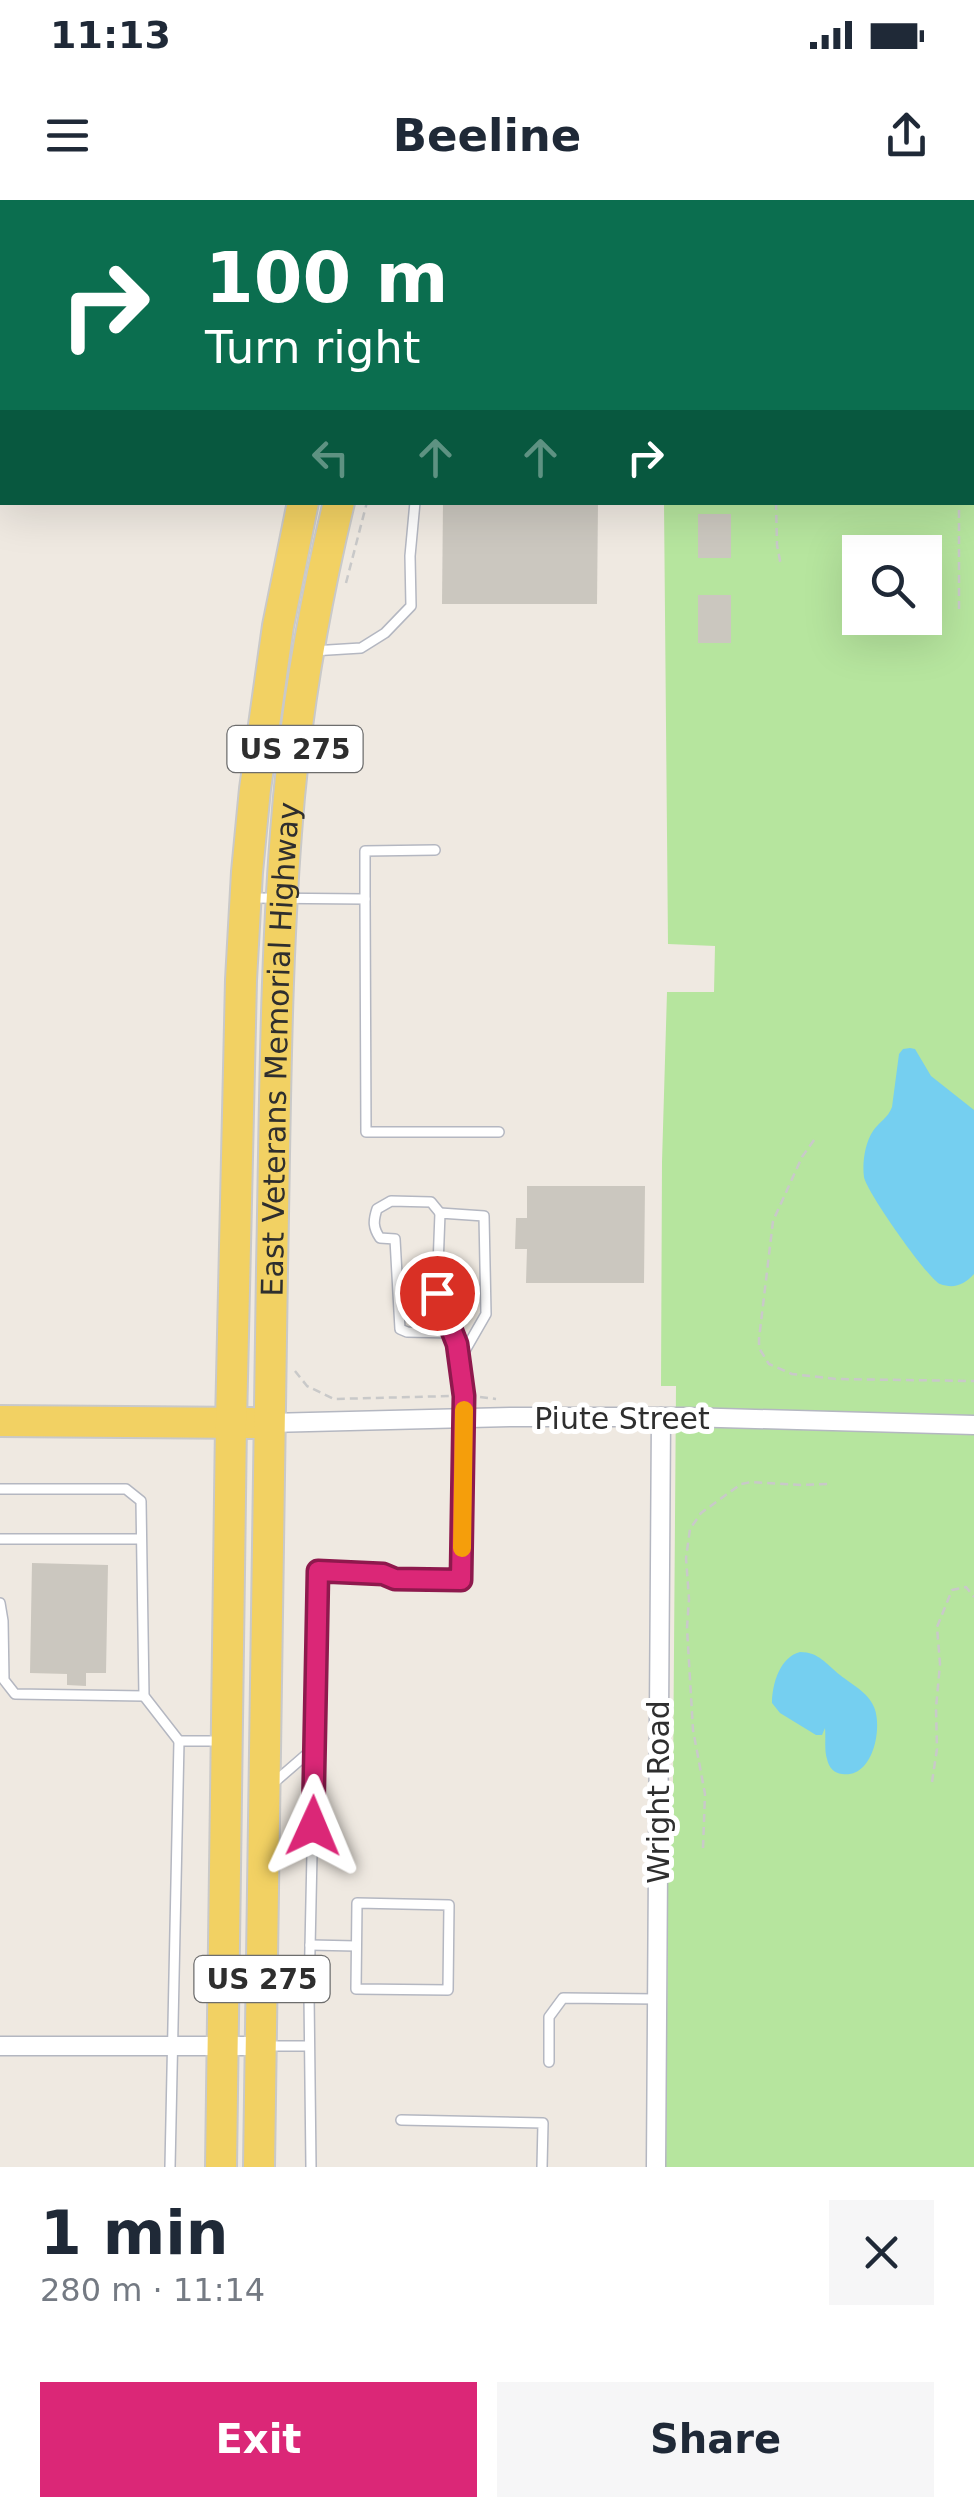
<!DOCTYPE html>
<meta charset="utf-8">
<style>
body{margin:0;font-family:"DejaVu Sans",sans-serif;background:#f6f6f7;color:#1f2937;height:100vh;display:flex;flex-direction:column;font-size:38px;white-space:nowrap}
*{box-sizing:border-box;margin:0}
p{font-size:32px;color:#747a83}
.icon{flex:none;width:55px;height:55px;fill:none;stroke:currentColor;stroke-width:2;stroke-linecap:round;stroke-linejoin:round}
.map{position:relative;height:1967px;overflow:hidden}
.panel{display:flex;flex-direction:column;background:#fff;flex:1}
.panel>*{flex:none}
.guide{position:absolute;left:0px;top:0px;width:975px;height:305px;box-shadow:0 10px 40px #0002;background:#0b6e4f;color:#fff;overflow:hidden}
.buttons{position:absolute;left:842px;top:335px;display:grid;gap:20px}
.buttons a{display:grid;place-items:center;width:100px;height:100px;border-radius:0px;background:#fff;box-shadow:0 10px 40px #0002;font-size:50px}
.pin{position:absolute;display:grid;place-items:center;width:85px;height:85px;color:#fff;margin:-42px;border:5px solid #fff;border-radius:50%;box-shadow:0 2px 10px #0007}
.me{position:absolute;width:110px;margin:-55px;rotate:1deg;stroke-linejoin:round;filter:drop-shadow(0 0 8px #0008)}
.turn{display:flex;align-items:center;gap:35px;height:210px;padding:0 40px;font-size:45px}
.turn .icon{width:130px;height:130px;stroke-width:2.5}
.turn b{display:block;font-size:70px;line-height:85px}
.lanes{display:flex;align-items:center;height:95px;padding:0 40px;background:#0003;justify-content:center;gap:50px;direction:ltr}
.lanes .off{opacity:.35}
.round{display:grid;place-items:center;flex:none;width:105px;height:105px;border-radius:0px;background:#f6f6f7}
.overview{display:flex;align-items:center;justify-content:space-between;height:170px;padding:0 40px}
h1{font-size:60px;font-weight:700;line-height:75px}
.button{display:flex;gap:20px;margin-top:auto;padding:20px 40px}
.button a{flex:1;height:115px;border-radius:0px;background:#db2777;color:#fff;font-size:40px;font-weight:700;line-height:115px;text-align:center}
.button a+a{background:#f6f6f7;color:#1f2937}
.status{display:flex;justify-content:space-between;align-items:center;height:70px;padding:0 50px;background:#fff;direction:ltr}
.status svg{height:28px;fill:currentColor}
header{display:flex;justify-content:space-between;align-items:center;height:130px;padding:0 40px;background:#fff;font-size:45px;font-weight:700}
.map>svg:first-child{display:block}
.green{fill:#b6e59e;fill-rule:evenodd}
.water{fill:#75cff0}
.building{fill:#cbc7bf}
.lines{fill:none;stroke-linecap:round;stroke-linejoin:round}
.service-casing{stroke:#b4b7c1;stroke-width:12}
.minor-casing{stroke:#b4b7c1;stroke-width:21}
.tertiary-casing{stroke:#b4b7c1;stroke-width:26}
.primary-casing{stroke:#c9c9c9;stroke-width:34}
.path{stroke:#c9c9c9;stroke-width:2.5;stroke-dasharray:8 5;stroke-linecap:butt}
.service{stroke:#fff;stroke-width:9}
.minor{stroke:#fff;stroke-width:18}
.tertiary{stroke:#fff;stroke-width:22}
.primary{stroke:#f2d163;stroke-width:30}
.route-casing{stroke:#8e194d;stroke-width:25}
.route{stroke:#db2777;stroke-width:18}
.slow{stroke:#f59e0b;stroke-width:18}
.labels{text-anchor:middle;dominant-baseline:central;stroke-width:10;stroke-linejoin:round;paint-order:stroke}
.shield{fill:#fff;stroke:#6d6d6d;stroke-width:2.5}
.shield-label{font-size:28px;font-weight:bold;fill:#2e2e2e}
.street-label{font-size:30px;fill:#2e2e2e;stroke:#fff}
</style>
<div class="status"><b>11:13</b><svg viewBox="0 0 49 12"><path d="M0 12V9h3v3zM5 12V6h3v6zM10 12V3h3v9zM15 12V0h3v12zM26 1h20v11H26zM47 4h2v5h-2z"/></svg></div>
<header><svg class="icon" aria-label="menu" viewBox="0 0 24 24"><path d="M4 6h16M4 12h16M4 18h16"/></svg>Beeline<svg class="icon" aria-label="share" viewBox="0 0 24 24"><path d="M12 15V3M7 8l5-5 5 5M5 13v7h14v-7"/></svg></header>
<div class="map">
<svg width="974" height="1967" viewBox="0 0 974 1967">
<rect width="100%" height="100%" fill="#efe9e1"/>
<path class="green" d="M662,0H974V1967H666L668,1680L673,1585L676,1186H661L662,962L667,792H714L715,746L668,744L664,303L972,302V2H662ZM860,352H925V418H860Z"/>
<g class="water">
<path d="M910,848L915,849L931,876L974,910V1074C964,1085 954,1089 940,1084C928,1079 866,991 864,977C862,963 865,943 873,931C879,922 888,918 892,907L899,854L903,849Z"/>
<path d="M800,1452C819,1452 826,1464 840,1475C851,1484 868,1492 874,1507C883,1528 873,1579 842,1574C834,1573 829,1568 827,1559C824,1550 826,1538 825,1528L822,1535H816L780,1513L772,1503C772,1484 780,1457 800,1452Z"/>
</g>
<g class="building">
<path d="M443,302H598L597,404H442Z"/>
<rect x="698" y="314" width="33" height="44"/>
<rect x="698" y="395" width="33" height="48"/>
<path d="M527,986H645L644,1083H526L527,1049H515L516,1018H527Z"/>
<path d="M32,1363L108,1365L106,1473H86V1486L67,1485V1474L30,1473Z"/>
</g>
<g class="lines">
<g class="service-casing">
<g id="service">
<path d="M312,451L361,448L385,433L411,406L410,356L415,302"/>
<path d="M253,698L365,699L366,932H499"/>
<path d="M365,699V651L435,650"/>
<path d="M440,1013L431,1002L391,1001L377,1009C373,1021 373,1028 380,1038L395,1039L400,1129L407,1132L453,1133"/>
<path d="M0,1289H126L141,1301L144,1496L179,1541"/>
<path d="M0,1339H141"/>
<path d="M0,1403L3,1421L4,1480L15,1494L144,1496"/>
<path d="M270,1586L315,1547"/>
<path d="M357,1703L449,1705L448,1790L356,1789Z"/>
<path d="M310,1745L356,1746"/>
<path d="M264,1846H308"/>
<path d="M549,1862V1817L563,1798L657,1799"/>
<path d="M401,1920L543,1923L542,1967"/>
<path d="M170,1967L179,1541H220"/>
<path d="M311,1967L309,1795L318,1371L383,1374L395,1379L461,1380L465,1196L457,1144L437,1093L440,1013L484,1016L486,1114L459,1161"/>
</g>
</g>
<g class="minor-casing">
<g id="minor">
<path d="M269,1223L512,1217H686L974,1225"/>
<path d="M0,1846H261"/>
<path d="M656,1967L661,1217"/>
</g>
</g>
<g class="tertiary-casing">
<path id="tertiary" d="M645,2V0"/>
</g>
<g class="primary-casing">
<g id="primary">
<path d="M393,2L394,0"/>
<path d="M431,2L432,0"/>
<path d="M0,1221L252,1223"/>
<path d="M221,1967L231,1223L241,780L247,672L255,589L278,426L303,302"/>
<path id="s1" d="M259,1967C263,1668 266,1369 272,1069C275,924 275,778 286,633C294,523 313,410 339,302"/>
</g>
</g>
<g class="path">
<path d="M623,2L624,0"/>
<path d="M744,2L746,0"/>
<path d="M776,302L777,345L781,366"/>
<path d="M346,383L367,302"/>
<path d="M959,409V302"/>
<path d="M814,940L802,957L773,1021L759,1139V1148L769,1164L792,1174L836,1179L974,1181"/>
<path d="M295,1171L307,1186L334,1199L452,1196"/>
<path d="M480,1197L496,1199"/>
<path d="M932,1582L937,1549L936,1508L940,1464L937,1427L952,1390L966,1387L974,1397"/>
<path d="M703,1648L705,1594L693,1530L687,1428L689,1399L686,1358L690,1329L701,1313L741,1284L751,1282L801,1285L827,1284"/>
</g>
<use href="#service" class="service"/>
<use href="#minor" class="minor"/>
<use href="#tertiary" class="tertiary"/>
<use href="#primary" class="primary"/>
</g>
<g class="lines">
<g class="route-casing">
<path id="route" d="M313,1626L318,1371L383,1374L395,1379L461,1380L464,1196L457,1144L437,1093"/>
</g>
<use href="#route" class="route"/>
<path class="slow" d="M462,1348L464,1210"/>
</g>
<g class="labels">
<g class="shield">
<rect x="227.5" y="526" width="135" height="46" rx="8"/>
<rect x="194.5" y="1756" width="135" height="46" rx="8"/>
</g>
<g class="shield-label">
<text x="295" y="549">US 275</text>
<text x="262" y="1779">US 275</text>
</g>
<g class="street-label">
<text stroke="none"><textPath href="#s1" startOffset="1118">East Veterans Memorial Highway</textPath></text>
<text x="622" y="1218">Piute Street</text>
<text transform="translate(658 1592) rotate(-90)">Wright Road</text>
</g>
</g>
</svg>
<div class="buttons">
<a><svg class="icon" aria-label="search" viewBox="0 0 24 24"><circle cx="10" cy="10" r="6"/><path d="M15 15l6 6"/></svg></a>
</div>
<div class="pin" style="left:437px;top:1093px;background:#d93025"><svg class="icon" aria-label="arrive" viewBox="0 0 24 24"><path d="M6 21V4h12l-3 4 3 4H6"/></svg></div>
<svg class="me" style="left:313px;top:1626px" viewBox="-20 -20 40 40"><path d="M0-17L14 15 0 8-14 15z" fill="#db2777" stroke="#fff" stroke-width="4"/></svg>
<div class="guide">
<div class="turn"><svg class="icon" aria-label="right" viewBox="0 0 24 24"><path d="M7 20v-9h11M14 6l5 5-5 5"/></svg><div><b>100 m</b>Turn right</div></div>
<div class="lanes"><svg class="icon off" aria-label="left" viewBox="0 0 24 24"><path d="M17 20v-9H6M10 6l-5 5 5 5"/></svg><svg class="icon off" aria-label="ahead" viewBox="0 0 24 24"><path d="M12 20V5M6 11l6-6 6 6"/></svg><svg class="icon off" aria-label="ahead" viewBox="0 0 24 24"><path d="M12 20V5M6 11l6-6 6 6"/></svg><svg class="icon" aria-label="right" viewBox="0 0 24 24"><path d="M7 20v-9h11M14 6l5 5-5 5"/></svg></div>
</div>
</div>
<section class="panel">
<div class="overview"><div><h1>1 min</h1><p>280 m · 11:14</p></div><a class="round"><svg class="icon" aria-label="close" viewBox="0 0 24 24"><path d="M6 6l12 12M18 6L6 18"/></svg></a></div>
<div class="button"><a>Exit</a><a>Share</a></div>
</section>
